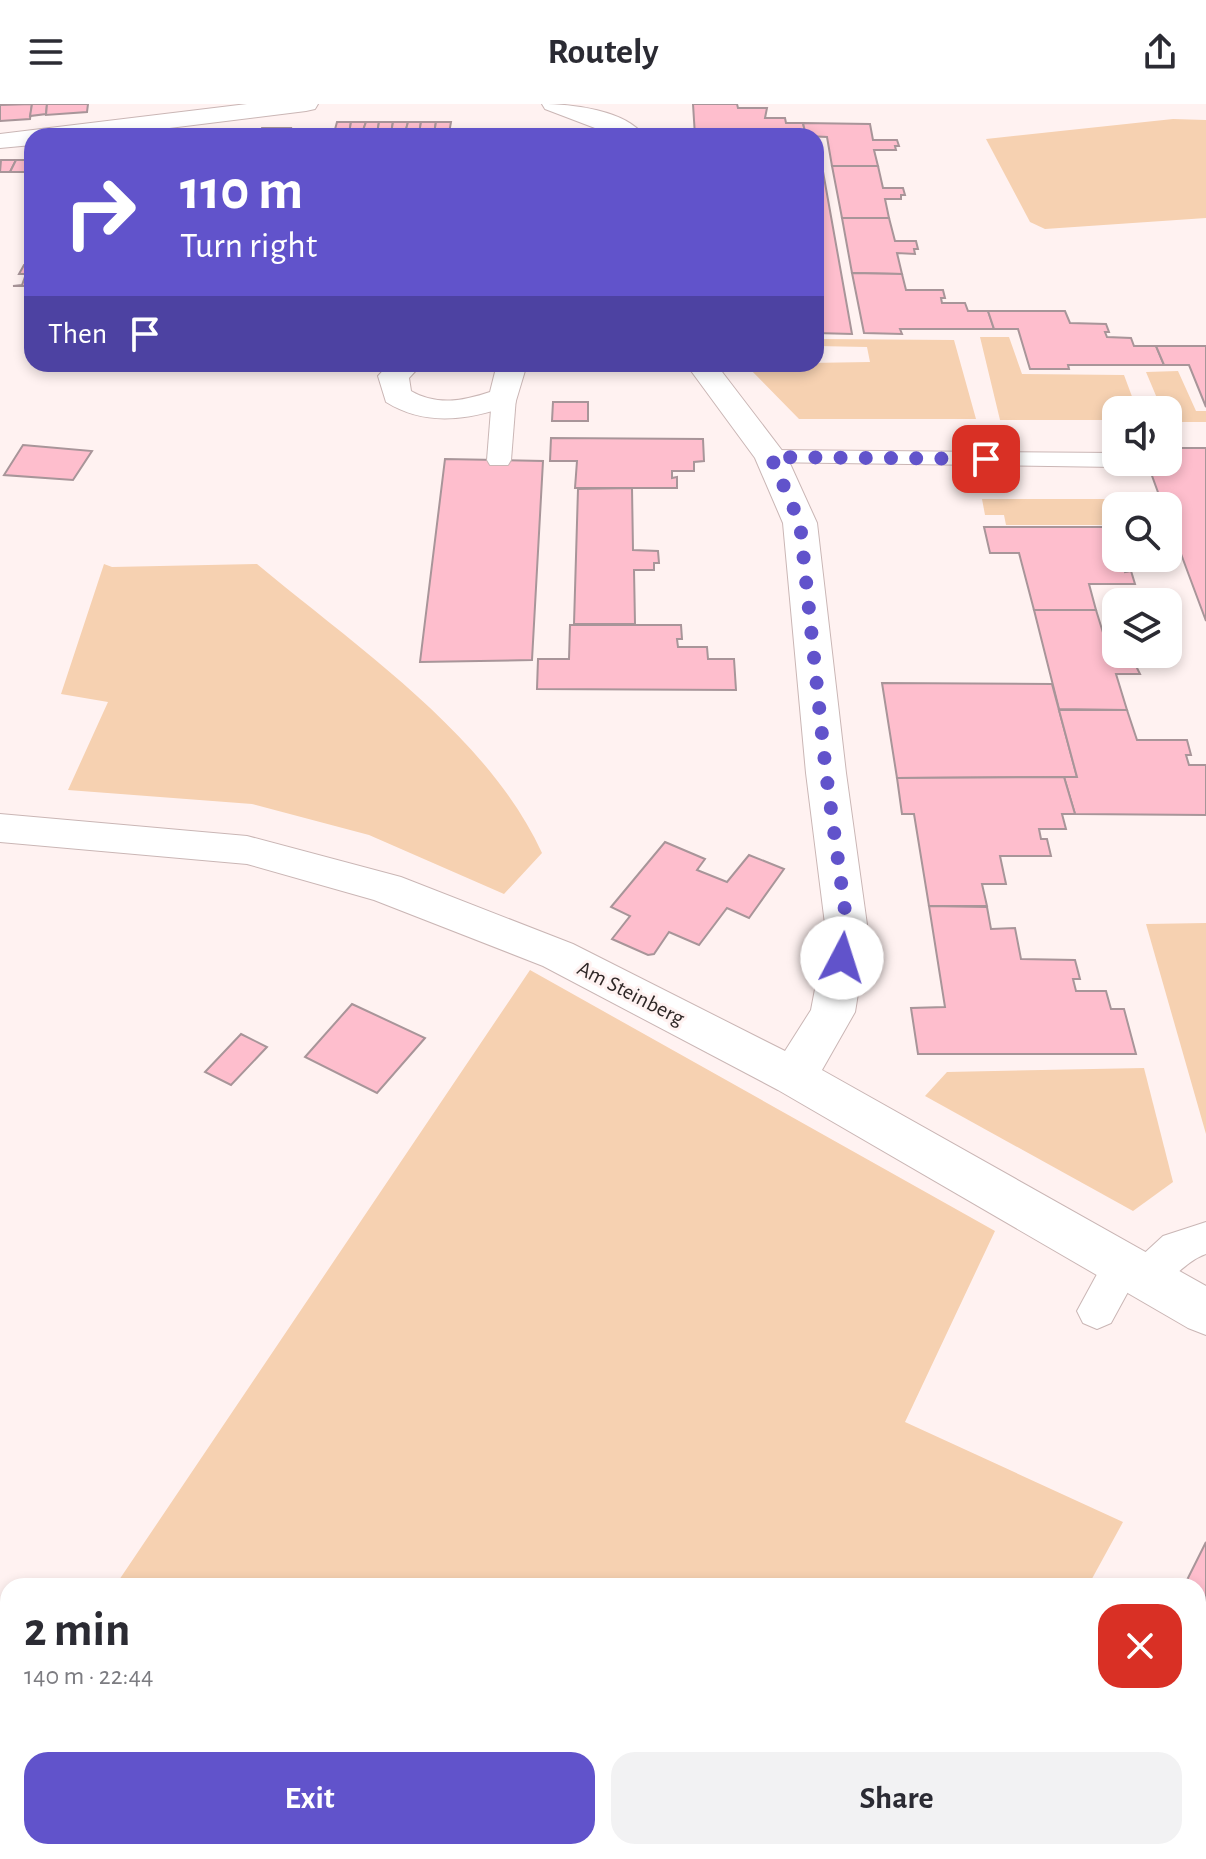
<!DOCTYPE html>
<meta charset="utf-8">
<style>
body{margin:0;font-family:"Alegreya Sans",sans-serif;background:#f2f2f3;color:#2b2b33;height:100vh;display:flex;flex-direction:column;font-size:30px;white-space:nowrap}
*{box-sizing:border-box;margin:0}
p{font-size:26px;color:#7c7c81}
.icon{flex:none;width:44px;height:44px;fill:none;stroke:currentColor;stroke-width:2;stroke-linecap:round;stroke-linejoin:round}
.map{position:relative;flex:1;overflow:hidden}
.drawer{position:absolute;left:0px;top:1474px;width:1206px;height:282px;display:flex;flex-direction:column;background:#fff;border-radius:24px 24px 0 0;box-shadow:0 4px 12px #0003}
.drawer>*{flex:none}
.hud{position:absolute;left:24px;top:24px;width:800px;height:244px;border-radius:24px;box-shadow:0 4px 12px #0003;background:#6153cb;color:#fff;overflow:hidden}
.tools{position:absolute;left:1102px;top:292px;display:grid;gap:16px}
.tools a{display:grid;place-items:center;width:80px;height:80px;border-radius:16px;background:#fff;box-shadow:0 4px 12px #0003;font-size:40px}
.pin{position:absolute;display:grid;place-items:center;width:68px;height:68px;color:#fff;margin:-34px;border-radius:16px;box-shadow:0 4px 12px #0006}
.me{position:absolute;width:88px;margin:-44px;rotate:5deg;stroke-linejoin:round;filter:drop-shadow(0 0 6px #0008)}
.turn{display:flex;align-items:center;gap:28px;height:168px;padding:0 24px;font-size:36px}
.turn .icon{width:104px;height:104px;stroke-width:2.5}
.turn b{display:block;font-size:56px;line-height:68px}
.then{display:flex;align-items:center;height:76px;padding:0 24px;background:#0003;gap:16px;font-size:30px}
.round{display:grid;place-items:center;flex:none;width:84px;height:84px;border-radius:24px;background:#f2f2f3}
.headline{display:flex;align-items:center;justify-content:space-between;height:136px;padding:0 24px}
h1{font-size:48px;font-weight:700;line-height:60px}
.primary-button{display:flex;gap:16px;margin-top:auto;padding:16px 24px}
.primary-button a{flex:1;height:92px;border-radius:24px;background:#6153cb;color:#fff;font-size:32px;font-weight:700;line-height:92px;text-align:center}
.primary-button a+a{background:#f2f2f3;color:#2b2b33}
header{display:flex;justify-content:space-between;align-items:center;height:104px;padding:0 24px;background:#fff;font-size:36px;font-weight:700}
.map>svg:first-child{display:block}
.green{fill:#f6d1b1}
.building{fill:#febecd;stroke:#a89599;stroke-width:2}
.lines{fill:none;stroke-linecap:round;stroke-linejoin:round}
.service-casing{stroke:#cab6b5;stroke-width:2}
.minor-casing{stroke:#cab6b5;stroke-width:2}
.service{fill:#fff;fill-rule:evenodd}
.minor{fill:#fff;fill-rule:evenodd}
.route{stroke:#6153cb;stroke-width:14;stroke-dasharray:0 25.2}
.labels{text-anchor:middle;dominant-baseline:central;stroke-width:6;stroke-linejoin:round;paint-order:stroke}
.street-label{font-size:22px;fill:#2f2827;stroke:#fff2f1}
</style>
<header><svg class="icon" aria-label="menu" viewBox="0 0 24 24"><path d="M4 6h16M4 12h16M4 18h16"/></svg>Routely<svg class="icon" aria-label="share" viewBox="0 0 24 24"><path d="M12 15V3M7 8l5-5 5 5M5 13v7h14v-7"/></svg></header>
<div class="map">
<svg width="1206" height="1755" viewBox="0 0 1206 1755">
<rect width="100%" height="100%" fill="#fff2f1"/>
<g class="green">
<path d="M1173,15L1206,16V114L1045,125L1030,118L986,35Z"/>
<path d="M980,233H1009L1022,270L1124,271L1137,306H1116V316H1000Z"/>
<path d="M816,235L954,236L976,315H799L745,260L870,258L867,243L816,242Z"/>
<path d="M1178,267L1196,307H1206V318H1168V306H1162L1146,268Z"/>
<path d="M1126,395L1128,402H1116V421H1006L1004,411H985L982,395Z"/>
<path d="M104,460L112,463L257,460C355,542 488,631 542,749L504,790L369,731L252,700L68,686L108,598L61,590Z"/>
<path d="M1206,819V1030L1146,820Z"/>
<path d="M530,866L995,1127L905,1318L1123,1418L1088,1482H115Z"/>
<path d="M1144,964L1173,1078L1133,1107L925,992L947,968Z"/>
<path d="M8,1641V1748H850L837,1755H0V1653Z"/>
</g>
<g class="building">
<path d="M32,0L30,15L0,17V1Z"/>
<path d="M32,0H47L46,10L30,12Z"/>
<path d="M47,0H88L87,8L46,11Z"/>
<path d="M693,0H737L738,4H767L765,14H785L786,19H803L806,32H695Z"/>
<path d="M337,18H351L349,29H334Z"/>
<path d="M351,18H366L362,29H349Z"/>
<path d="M366,18H379L377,29H362Z"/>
<path d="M379,18H393L391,29H377Z"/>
<path d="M393,18H408L405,29H391Z"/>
<path d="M408,18H421L419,29H405Z"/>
<path d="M421,18H436L434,29H419Z"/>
<path d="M436,18H451L449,29H434Z"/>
<path d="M803,19L870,20L873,36H897L899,42H895L896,46H874L878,62H832L827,33L806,32Z"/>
<path d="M262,24H291L289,32H202L261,27Z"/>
<path d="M1,56H16L10,68H0Z"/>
<path d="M16,56H31L25,68H10Z"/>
<path d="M816,62H822L852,230L816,229Z"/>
<path d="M832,62H878L883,84H903L905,91H901V95H885L889,114H842Z"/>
<path d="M842,114H889L895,137H916L918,145H914L915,150L897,149L902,170L852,169Z"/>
<path d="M24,161H32V182H13L22,181L26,170H19Z"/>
<path d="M852,169L902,170L906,186H943L945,194H941L942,199H965L968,207H988L994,225H900L902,230L864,229Z"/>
<path d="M988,207H1065L1070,219L1106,220L1109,228H1105L1107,233L1131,234L1134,242H1156L1164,261H1068L1069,265H1030L1018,225H994Z"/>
<path d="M1156,242H1206V303L1189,261H1164Z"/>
<path d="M553,298H588V317H552Z"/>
<path d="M551,334L703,335L704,357L694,358V367H672V374L677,373V384H575L577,357H550Z"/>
<path d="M23,341L92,347L73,376L4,371Z"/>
<path d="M1168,344H1206V517L1168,415V402H1163L1147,358H1168Z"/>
<path d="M445,355L543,357L532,556L420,558Z"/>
<path d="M632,384L633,446L658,447L659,459H654V466H634L635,520H574L578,385Z"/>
<path d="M984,423H1116V454H1145L1147,460H1123L1125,468L1131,467L1135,480H1089L1096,506H1034L1019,449H990Z"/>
<path d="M1034,506H1096L1109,548L1138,550L1141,562H1136L1140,570H1116L1127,606L1059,605Z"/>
<path d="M570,521H681L682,535H677L678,543H707L708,555H734L736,586L537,585L538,555H569Z"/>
<path d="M882,579L1052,580L1077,673L897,674Z"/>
<path d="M1059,606H1127L1137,636H1187L1191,651H1186L1189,661H1206V711L1075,710L1064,673H1077Z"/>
<path d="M1064,673L1075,710H1062L1066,725H1039L1041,735H1047L1051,752H1000L1006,780H982L987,802H929L914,710H902L897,674Z"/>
<path d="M665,738L705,755L697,766L727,778L749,751L784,765L749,814L727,804L699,841L669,828L654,850L648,851L612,835L630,812L611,803Z"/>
<path d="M929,802L987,803L991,825L1015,824L1021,855L1075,856L1080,875H1073L1076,887H1106L1111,905H1124L1136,950H918L911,904L945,903Z"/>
<path d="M352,900L425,934L377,989L305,953Z"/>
<path d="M241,930L267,943L231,981L205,968Z"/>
<path d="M1206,1438V1590L1198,1585V1482H1184Z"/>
</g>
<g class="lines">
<g class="service-casing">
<g id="service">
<path d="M504,286L512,288L516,293L511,356L508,361H490L487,356L492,293L496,288Z"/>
<path d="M771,346L1116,349V358H1127L1116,363L762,358L759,353L762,348Z"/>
<path d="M1206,1118V1150C1181,1159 1169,1183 1144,1192L1129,1186L1111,1219L1097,1225L1083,1219L1077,1207L1108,1150L1122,1145L1136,1150L1138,1155L1163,1132Z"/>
</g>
</g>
<g class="minor-casing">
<g id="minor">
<path d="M247,0H318L315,5L306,7L105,32H32V41L0,44V30Z"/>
<path d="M542,0C571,0 626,6 644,32H616L545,5Z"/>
<path d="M389,260H422L409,274L411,287C437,302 463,297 490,288L497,260H527L515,300C471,315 428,324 386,298L378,272Z"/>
<path d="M686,260H716L787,353L817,419L846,669L868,828L855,908L822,966L1206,1182V1231L1188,1224L778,986L543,862L374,796L247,760L0,738V710L247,732L401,773L573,840L785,947L811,906L826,828L806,669L783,419L755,354Z"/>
</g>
</g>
<use href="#service" class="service"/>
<use href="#minor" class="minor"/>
</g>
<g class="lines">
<path class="route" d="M842,854L846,814L826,669L800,419L771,353L986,355"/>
</g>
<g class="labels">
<g class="street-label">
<text transform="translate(631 889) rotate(27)">Am Steinberg</text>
</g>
</g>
</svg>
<div class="tools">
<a><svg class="icon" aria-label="sound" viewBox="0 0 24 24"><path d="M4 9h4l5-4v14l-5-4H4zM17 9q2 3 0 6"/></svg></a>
<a><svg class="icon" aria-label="search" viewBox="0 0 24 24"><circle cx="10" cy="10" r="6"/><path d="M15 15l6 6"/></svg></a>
<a><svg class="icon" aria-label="layers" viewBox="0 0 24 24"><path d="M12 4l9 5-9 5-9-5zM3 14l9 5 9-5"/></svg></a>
</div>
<div class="pin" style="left:986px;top:355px;background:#d93025"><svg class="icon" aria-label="arrive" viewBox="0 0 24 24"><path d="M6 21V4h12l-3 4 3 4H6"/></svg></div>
<svg class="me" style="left:842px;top:854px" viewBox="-20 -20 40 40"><circle r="19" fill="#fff"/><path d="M0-13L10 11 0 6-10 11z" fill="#6153cb"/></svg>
<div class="hud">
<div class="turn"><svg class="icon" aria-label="right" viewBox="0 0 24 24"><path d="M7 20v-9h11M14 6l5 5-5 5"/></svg><div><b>110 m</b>Turn right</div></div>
<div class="then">Then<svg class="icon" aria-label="arrive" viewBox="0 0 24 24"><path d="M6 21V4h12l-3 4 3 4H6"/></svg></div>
</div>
<section class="drawer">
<div class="headline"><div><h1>2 min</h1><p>140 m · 22:44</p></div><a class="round" style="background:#d93025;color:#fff"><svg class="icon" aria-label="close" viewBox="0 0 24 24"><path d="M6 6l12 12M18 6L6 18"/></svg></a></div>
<div class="primary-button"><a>Exit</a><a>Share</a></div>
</section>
</div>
